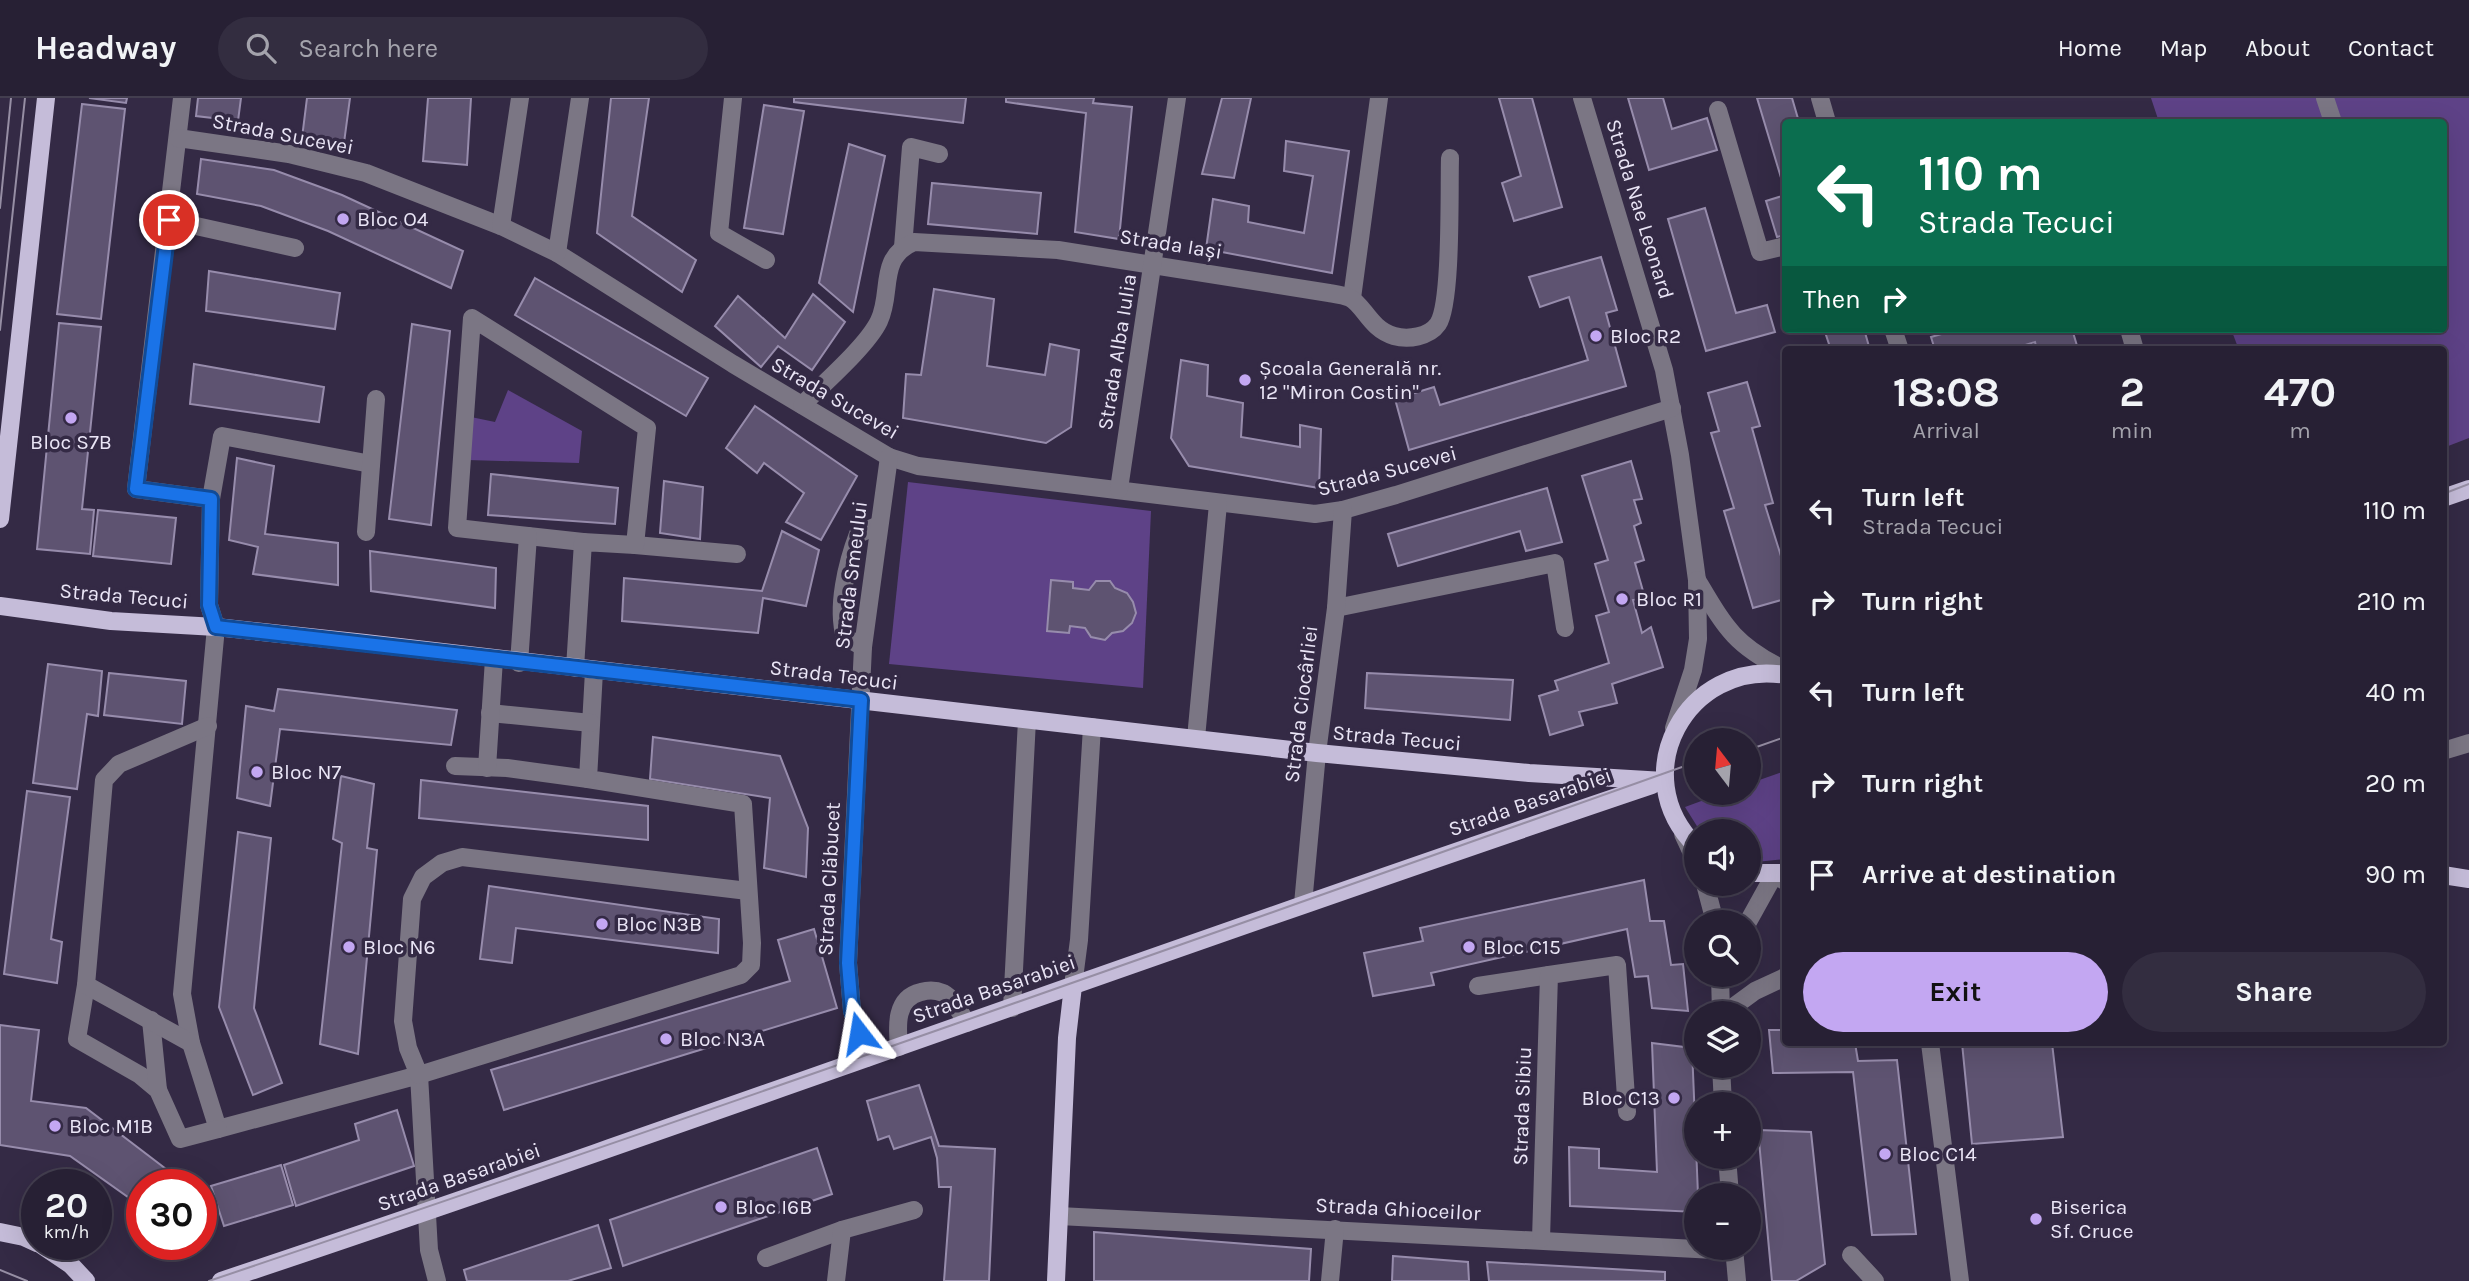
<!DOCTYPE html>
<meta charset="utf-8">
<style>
body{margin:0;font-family:Karla,sans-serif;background:#332d40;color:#f1f3f6;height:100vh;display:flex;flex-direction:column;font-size:26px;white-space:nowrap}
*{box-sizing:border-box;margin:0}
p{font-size:23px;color:#a4a3ac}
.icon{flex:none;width:38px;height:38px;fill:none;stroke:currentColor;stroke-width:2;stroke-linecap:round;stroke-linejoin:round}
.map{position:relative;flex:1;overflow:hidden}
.side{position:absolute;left:1782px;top:248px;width:665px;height:700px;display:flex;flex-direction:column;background:#272034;border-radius:7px;box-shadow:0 7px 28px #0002,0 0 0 2px #433e4f}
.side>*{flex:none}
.guide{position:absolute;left:1782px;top:21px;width:665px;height:214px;border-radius:7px;box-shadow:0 7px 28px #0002,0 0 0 2px #433e4f;background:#0b6e4f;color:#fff;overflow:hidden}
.needle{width:46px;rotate:344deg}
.controls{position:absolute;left:1684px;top:630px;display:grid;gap:14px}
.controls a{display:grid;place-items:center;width:77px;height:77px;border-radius:50%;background:#272034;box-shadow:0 7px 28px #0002,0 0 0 2px #433e4f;font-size:35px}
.speed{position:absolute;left:21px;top:1071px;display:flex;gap:14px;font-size:35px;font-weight:700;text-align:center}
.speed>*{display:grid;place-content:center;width:91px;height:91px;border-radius:50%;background:#272034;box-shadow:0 7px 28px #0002,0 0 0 2px #433e4f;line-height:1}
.speed small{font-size:18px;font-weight:400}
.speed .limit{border:10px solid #d22;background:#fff;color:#111}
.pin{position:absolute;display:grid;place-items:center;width:60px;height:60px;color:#fff;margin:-30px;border:4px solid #fff;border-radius:50%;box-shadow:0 2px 7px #0007}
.me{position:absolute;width:77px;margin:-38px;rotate:346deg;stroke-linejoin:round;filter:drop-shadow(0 0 5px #0008)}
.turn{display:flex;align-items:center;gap:24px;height:147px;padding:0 21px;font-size:32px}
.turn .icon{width:91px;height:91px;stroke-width:2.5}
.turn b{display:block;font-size:49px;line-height:60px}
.then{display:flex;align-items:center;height:66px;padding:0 21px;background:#0003;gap:14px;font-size:26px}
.eta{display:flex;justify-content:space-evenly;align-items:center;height:119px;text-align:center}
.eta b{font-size:42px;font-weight:700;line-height:49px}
.primary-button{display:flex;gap:14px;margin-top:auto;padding:14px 21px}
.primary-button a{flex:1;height:80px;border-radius:42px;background:#c3a7f2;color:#111;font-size:28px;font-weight:700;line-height:80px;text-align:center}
.primary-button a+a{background:#332d40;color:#f1f3f6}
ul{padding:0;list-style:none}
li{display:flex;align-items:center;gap:21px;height:91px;padding:0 21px}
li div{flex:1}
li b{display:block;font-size:26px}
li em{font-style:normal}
header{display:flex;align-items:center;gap:42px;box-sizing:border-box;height:98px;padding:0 35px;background:#272034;border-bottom:2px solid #433e4f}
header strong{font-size:33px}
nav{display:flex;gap:38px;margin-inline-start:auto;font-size:24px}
.search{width:490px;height:63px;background:#332d40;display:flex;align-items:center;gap:18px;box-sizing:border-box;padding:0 24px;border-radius:38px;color:#a4a3ac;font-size:26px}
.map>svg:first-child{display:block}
.green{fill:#5e4287}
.building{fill:#5e5371;stroke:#978cac;stroke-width:2}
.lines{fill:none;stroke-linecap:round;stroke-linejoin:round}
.minor{stroke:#7b7684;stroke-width:18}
.major{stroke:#c5bcd9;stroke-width:18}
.tram{stroke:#968ea4;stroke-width:2}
.route-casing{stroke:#114b97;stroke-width:18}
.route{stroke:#1a73e8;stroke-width:12}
.poi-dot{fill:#c3a7f2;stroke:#342a45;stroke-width:2.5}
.labels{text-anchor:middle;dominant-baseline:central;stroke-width:7;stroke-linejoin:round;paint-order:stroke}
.street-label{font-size:21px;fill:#eae5f6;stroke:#342a45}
.poi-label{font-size:21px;fill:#eae5f6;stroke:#342a45;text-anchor:start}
</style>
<header>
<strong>Headway</strong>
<div class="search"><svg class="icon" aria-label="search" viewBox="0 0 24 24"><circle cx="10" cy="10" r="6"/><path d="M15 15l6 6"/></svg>Search here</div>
<nav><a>Home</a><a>Map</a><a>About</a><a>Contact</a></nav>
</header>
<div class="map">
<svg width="2469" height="1183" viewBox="0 0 2469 1183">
<rect width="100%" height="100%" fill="#342a45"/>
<g class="green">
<path d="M2151,0H2469V340L2443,350V252H2239L2231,231H2443V24H2159Z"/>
<path d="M508,292L582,333L579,365L467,362L471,319L495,324Z"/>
<path d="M908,384L1151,413L1143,590L889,566Z"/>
<path d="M1785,673V761L1756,764L1748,762V733H1700L1685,709L1723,695H1748V686Z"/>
</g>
<g class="building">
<path d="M89,0H127L126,5Z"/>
<path d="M198,0H241L238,23L196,18Z"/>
<path d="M307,0H350L344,45L302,40Z"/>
<path d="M428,0H471L467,67L423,63Z"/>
<path d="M611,0H649L632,118L696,162L682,194L597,135Z"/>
<path d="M794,0H966L963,25L794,4Z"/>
<path d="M1006,0H1094L1093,5L1132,9L1119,141L1075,134L1086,15L1006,4Z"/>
<path d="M1222,0H1251L1234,80L1202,76Z"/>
<path d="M1499,0H1532L1562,109L1514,123L1502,85L1521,78Z"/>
<path d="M1628,0H1663L1672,31L1707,20L1717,52L1649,72Z"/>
<path d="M1757,0H1792L1799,24H1785V93Z"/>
<path d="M82,6L125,11L101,221L57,216Z"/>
<path d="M764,7L804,13L783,136L744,130Z"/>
<path d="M1286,43L1349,53L1332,175L1206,151L1213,101L1249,108L1248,124L1304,135L1313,78L1284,73Z"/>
<path d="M849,46L885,58L853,214L819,185Z"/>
<path d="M201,61L274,72L342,97L463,153L451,190L328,133L261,108L197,96Z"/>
<path d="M932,85L1041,95L1037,136L928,126Z"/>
<path d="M1785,97V137L1777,139L1766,103Z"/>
<path d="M1705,110L1736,215L1767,207L1775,234L1706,253L1668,121Z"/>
<path d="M1601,159L1617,212L1606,215L1626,288L1409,352L1395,301L1434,289L1440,307L1588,262L1569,199L1540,209L1529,179Z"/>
<path d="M209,173L340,195L335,231L206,213Z"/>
<path d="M535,180L708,280L686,318L515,217Z"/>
<path d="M934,191L994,201L987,268L1045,277L1050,246L1079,252L1071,329L1046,345L903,320L906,276L921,277Z"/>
<path d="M813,196L845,224L812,272L778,248L761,269L715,228L738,198L785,240Z"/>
<path d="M59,225L101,229L82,411L94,412L90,456L37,451Z"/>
<path d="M412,226L450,233L431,427L389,421Z"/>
<path d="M1824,231H1864L1870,252H1831Z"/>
<path d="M1959,231H2072L2078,251L2037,252L2035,244L2009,252H1935L1931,239Z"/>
<path d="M1181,262L1208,267L1207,298L1243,305L1241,339L1300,349V327L1321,331L1319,390L1189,368L1171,340Z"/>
<path d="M194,266L324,289L319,324L190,306Z"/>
<path d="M1747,284L1760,328L1752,330L1773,405L1765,407L1785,471V501L1753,510L1724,413L1734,410L1711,335L1719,333L1708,295Z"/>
<path d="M755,308L857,378L821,442L786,424L804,395L764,365L757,375L726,350Z"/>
<path d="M237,360L274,368L265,436L338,445V487L253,476L258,449L229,442Z"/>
<path d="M1631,363L1642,401L1634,402L1641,425L1634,428L1644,462L1635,465L1645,500L1633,502L1642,535L1651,529L1663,569L1612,586L1617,605L1579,614L1583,627L1550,637L1539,598L1558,592L1555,583L1609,565L1596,518L1609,514L1595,466L1608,462L1582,378Z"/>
<path d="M491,376L618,390L615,426L488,417Z"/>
<path d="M664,383L703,389L700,441L660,435Z"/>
<path d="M1547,390L1562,444L1526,453L1520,433L1398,468L1388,436Z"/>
<path d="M98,412L176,420L171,466L93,458Z"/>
<path d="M782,433L819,452L806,508L763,500L758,535L622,523L624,480L762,493Z"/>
<path d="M370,453L496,470L495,510L371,493Z"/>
<path d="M1051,482L1073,484V490L1089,492L1096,483H1110L1115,490L1127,495L1133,504L1136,515L1132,525L1123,533L1112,535L1105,542L1091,539L1085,530L1070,528L1069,535L1047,533Z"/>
<path d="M48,566L102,573L98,618L87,616L77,691L33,685Z"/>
<path d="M109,575L186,583L182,626L104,617Z"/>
<path d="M1367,575L1513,582L1510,622L1365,610Z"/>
<path d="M278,591L457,612L451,647L280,631L270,708L237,700L246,608L274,613Z"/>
<path d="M653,639L780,658L808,730L806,779L764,770L770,700L650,681Z"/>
<path d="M341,678L374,686L367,750L377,752L358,956L320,946L342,745L333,741Z"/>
<path d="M421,682L648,708V742L419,720Z"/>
<path d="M27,693L70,699L51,841L62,844L57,885L4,876Z"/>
<path d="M238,734L271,740L254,910L282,985L253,997L219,909Z"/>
<path d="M1644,782L1650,823H1664L1671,867L1683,866L1688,913L1652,910L1648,878L1635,879L1627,831L1431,875L1434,887L1373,898L1364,855L1423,843L1420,830Z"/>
<path d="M489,788L719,821L718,855L516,830L512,865L480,861Z"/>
<path d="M814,831L837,910L504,1012L491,972L790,883L778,842Z"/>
<path d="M0,927L39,932L31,1003L86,1010L187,1087H142V1109L70,1058L0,1047Z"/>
<path d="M1769,932H1785V945H1855L1858,963L1897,962L1916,1136L1872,1137L1853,974L1773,975Z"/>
<path d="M1652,945L1692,950L1698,1097H1696V1114L1570,1108L1569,1049L1599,1051V1070L1657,1074Z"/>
<path d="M1962,945H2052L2063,1039L1972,1046Z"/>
<path d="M919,987L939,1048L995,1051L989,1183H944L951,1089H939L937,1060L931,1039L894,1051L889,1038L878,1042L867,1003Z"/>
<path d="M397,1012L414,1068L296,1108L284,1067L359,1042L355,1026Z"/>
<path d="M1758,1032L1811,1034L1825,1166L1796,1183H1772Z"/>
<path d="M817,1050L832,1096L623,1168L610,1122Z"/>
<path d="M281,1067L293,1107L224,1128L211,1088Z"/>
<path d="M201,1090L214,1132L201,1136Z"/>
<path d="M598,1127L611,1170L568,1183H467L464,1172Z"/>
<path d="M1094,1134L1311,1151L1309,1183H1094Z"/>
<path d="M1393,1158L1468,1164L1469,1183H1392Z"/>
<path d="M1487,1164L1665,1174V1183H1489Z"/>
</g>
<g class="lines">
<g class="minor">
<path d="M182,0L136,391L211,401L209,507L216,529L182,896L191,945L218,1031L419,977L429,1152L437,1183"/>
<path d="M733,0L719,135L766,162"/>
<path d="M1582,0L1664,272L1680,357L1697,482L1698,541L1693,572L1674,630"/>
<path d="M1820,0L1827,24"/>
<path d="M2325,0L2333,24"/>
<path d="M1718,12L1760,154L1785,148"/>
<path d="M178,40L289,56L366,75L501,128L557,155L733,266L889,359L918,368L1315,416L1343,412L1396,397L1672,310"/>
<path d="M169,122L295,150"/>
<path d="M501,128L520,0"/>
<path d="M903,149L911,49L939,56"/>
<path d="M557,155L580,0"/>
<path d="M1352,200L1379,0"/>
<path d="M1893,231L1900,252"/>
<path d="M2129,231L2135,252"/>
<path d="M802,307C823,286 867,248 879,223C893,194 877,160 914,144L1058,152L1329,195C1335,196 1344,197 1350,200C1364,207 1370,231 1394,238C1408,242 1429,239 1438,226C1452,205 1449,91 1450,60"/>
<path d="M1119,391L1177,0"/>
<path d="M211,401L222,338L371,366"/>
<path d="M366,434L376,301"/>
<path d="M528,438L583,444"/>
<path d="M635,447L737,456"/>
<path d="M1697,482C1725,529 1734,547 1785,572"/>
<path d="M1336,510L1555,465L1565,530"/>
<path d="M863,549L845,539C836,509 847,465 858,436L879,427"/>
<path d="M519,565L528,438L457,430L472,220L647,330L635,447L583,444L575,570"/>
<path d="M594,573L588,681L743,706L752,845L751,867L741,877L419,977L408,950L403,923L412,801L423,779L442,765L462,759L748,793"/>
<path d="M490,615L591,625"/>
<path d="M1196,640L1218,406"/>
<path d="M2443,653L2469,645"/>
<path d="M455,668L507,670L588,681"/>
<path d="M487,670L494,561"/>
<path d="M1683,736L1696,764"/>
<path d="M1705,786L1715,824"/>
<path d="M1303,806L1317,655L1336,510L1343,412"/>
<path d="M1748,824L1774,777L1785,783"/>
<path d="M1720,877L1721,915"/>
<path d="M86,887L77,941L140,977L158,992L180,1041L218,1031"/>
<path d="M1073,888L1079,842L1092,629"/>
<path d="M1478,888L1549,877"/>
<path d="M1012,910L1027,622"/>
<path d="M1725,915L1755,893L1785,879"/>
<path d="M151,922L158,992"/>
<path d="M191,945L86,887L104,682L119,666L208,628"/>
<path d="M1930,945L1960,1183"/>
<path d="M899,949C897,928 895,900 921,894C928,892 936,892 943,895C954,901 960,915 967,925"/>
<path d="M867,960L852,913L848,865L863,549L889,359"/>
<path d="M1721,968L1723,1006"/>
<path d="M1727,1059L1730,1097"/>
<path d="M1059,1118L1734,1153"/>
<path d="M1541,1141L1549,877L1617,867L1627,1014"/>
<path d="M1734,1150L1737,1183"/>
<path d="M1851,1157L1875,1183"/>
<path d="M766,1160L842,1132L914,1112"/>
<path d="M836,1183L842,1132"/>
<path d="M1330,1183L1335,1131"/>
</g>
<g class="major">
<path d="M2443,400L2469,391"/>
<path d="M0,421L46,0"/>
<path d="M0,508L111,523L216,529L365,545L1317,655L1529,675L1664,683"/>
<path d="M1696,748C1624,677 1687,561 1785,577"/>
<path d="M1748,775H1785"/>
<path d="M2443,777L2469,781"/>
<path d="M0,1134L24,1139L37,1145"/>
<path d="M40,1146L71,1167L86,1183"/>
<path d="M221,1183C700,1023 1174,848 1652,687"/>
<path d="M1056,1183L1067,940L1073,888"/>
</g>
<g class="tram">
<path d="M0,110L11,0"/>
<path d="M0,232L25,0"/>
<path d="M2443,396L2469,386"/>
<path d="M1748,652L1785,639"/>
<path d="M0,1172L27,1183"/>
<path d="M209,1183C707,1015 1201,840 1696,664"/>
</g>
</g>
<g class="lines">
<g class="route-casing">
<path id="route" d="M169,122L136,391L211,401L209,507L216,529L861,602L848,865L852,913L859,935"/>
</g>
<use href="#route" class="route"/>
</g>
<g class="poi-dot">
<circle cx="343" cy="121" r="7"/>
<circle cx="1596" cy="238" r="7"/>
<circle cx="1245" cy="282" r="7"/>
<circle cx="71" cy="320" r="7"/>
<circle cx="1622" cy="501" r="7"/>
<circle cx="257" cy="674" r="7"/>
<circle cx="602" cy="826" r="7"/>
<circle cx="349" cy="849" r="7"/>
<circle cx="1469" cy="849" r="7"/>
<circle cx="666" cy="941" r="7"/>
<circle cx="1674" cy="1000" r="7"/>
<circle cx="55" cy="1028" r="7"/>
<circle cx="1885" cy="1056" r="7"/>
<circle cx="721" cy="1109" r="7"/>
<circle cx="2036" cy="1121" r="7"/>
</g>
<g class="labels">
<g class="street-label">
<text transform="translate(283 36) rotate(11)">Strada Sucevei</text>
<text transform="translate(1640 111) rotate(73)">Strada Nae Leonard</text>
<text transform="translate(1171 146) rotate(9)">Strada Iași</text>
<text transform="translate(1117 254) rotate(-81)">Strada Alba Iulia</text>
<text transform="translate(835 300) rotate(30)">Strada Sucevei</text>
<text transform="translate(1387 373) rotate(-15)">Strada Sucevei</text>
<text transform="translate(851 477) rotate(-83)">Strada Smeului</text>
<text transform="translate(124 498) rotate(5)">Strada Tecuci</text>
<text transform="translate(834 577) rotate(7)">Strada Tecuci</text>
<text transform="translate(1301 606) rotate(-83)">Strada Ciocârliei</text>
<text transform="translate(1397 640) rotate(5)">Strada Tecuci</text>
<text transform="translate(1530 704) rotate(-19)">Strada Basarabiei</text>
<text transform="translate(829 781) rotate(-87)">Strada Clăbucet</text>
<text transform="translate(994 891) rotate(-19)">Strada Basarabiei</text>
<text transform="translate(1522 1008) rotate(-88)">Strada Sibiu</text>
<text transform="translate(459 1079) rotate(-19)">Strada Basarabiei</text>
<text transform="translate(1398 1111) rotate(3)">Strada Ghioceilor</text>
</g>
<g class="poi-label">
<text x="357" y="121">Bloc O4</text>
<text x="1610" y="238">Bloc R2</text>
<text x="1259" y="270">Școala Generală nr.<tspan x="1259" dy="24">12 "Miron Costin"</tspan></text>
<text x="71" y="344" text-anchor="middle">Bloc S7B</text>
<text x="1636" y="501">Bloc R1</text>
<text x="271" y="674">Bloc N7</text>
<text x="616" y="826">Bloc N3B</text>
<text x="363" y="849">Bloc N6</text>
<text x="1483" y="849">Bloc C15</text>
<text x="680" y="941">Bloc N3A</text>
<text x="1660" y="1000" text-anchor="end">Bloc C13</text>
<text x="69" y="1028">Bloc M1B</text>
<text x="1899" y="1056">Bloc C14</text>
<text x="735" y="1109">Bloc I6B</text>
<text x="2050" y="1109">Biserica<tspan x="2050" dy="24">Sf. Cruce</tspan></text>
</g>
</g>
</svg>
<div class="controls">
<a><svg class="needle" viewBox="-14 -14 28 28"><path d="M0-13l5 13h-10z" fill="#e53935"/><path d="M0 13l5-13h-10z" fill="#a4a3ac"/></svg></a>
<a><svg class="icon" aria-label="sound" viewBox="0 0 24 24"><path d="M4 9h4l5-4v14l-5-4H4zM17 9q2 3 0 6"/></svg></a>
<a><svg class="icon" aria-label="search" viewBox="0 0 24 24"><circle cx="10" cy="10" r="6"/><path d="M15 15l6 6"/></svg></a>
<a><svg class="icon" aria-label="layers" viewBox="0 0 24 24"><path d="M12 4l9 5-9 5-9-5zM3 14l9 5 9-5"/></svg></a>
<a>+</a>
<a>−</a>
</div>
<div class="speed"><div>20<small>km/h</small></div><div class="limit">30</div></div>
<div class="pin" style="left:169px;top:122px;background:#d93025"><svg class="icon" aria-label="arrive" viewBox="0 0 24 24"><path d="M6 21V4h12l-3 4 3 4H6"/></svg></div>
<svg class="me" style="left:859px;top:935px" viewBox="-20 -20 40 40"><path d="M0-17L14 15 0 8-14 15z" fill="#1a73e8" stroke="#fff" stroke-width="4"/></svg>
<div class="guide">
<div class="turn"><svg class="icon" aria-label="left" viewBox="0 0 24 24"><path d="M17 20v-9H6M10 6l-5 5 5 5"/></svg><div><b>110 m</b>Strada Tecuci</div></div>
<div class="then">Then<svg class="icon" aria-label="right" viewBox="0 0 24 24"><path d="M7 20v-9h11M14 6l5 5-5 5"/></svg></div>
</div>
<section class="side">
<div class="eta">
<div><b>18:08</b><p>Arrival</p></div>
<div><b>2</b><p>min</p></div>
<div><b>470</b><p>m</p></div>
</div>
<ul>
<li><svg class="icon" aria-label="left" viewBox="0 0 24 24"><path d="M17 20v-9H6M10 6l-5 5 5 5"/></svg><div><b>Turn left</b><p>Strada Tecuci</p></div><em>110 m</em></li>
<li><svg class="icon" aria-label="right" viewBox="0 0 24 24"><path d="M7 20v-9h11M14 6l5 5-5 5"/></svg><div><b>Turn right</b></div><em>210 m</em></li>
<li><svg class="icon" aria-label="left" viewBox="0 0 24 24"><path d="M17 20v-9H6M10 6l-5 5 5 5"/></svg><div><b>Turn left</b></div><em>40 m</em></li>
<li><svg class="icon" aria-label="right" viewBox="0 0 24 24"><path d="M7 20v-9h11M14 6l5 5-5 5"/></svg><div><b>Turn right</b></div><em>20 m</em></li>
<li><svg class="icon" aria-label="arrive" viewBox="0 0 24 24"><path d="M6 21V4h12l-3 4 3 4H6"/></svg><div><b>Arrive at destination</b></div><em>90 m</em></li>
</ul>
<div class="primary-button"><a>Exit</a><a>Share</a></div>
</section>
</div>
